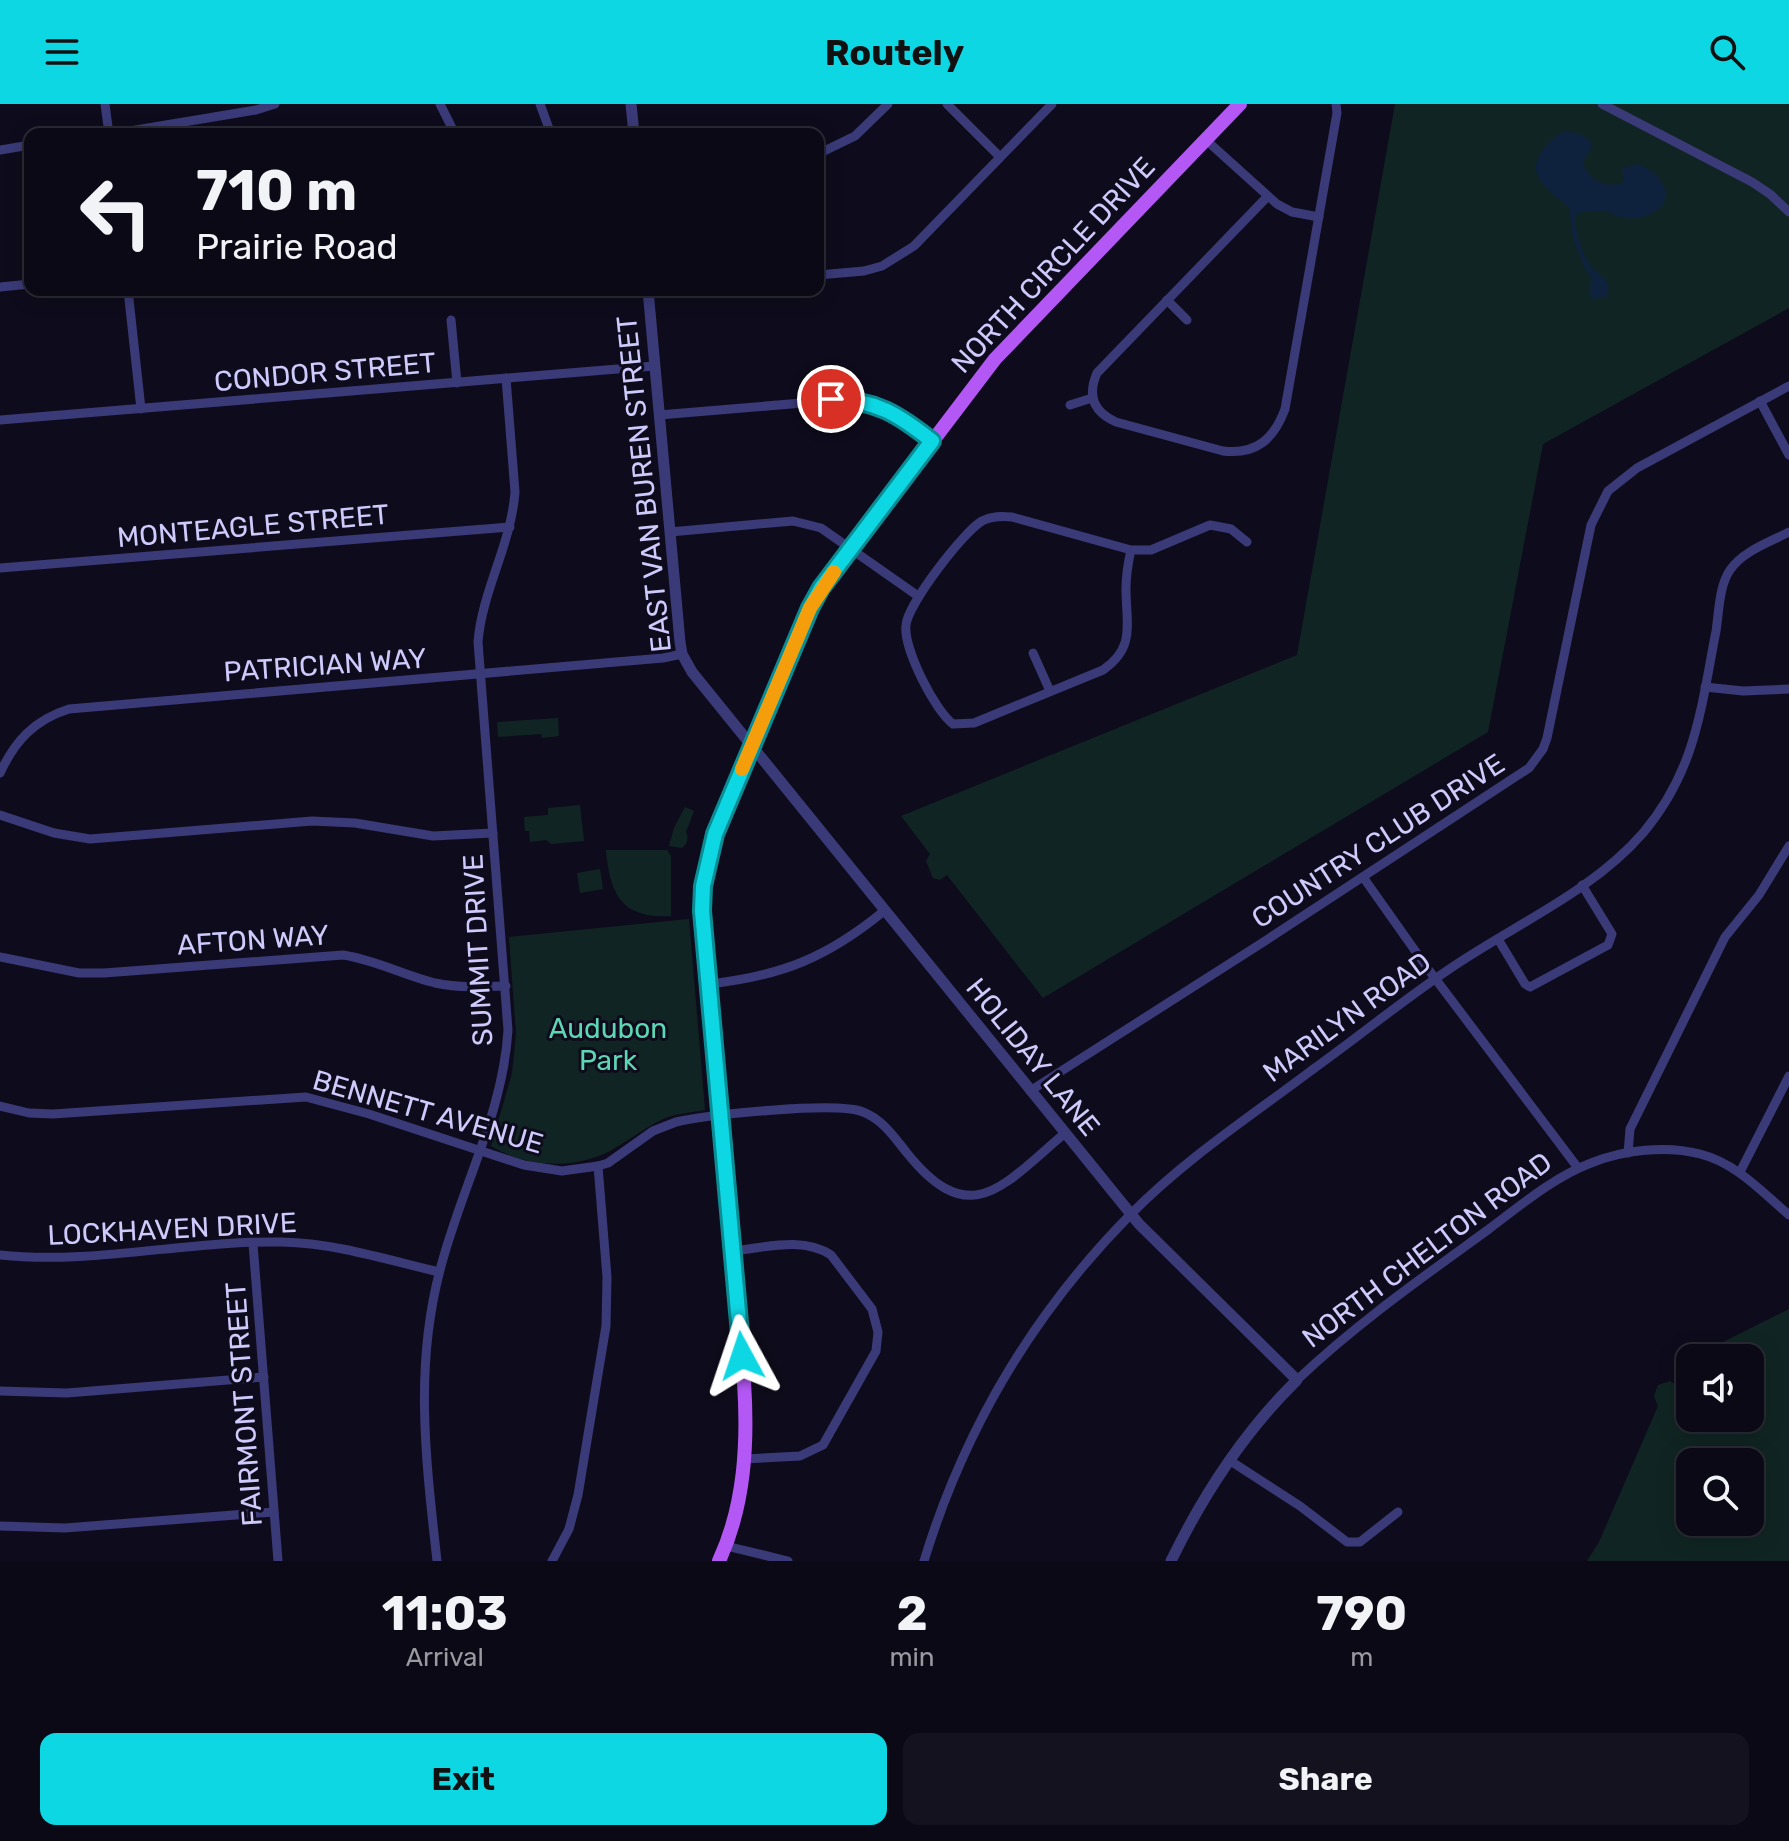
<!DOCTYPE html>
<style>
body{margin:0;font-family:Rubik,sans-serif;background:#13121e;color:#f1f3f6;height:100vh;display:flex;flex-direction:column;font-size:30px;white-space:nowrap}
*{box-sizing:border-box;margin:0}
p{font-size:26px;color:#999aa0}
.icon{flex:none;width:44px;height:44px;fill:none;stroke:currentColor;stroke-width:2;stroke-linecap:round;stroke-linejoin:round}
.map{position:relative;height:1457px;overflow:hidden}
.side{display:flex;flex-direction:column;background:#0a0915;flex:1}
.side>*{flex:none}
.guide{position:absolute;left:24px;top:24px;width:800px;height:168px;border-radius:16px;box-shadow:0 4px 20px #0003,0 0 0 2px #2a2a34;background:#0a0915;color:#f1f3f6;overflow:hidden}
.controls{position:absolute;left:1676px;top:1240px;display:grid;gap:16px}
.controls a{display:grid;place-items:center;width:88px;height:88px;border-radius:16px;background:#0a0915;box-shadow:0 4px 20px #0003,0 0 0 2px #2a2a34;font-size:40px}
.pin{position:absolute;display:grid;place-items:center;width:68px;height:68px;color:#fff;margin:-34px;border:4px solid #fff;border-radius:50%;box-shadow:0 2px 8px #0007}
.me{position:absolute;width:88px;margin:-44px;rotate:355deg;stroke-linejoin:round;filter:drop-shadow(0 0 6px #0008)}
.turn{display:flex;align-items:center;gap:28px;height:168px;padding:0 40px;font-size:36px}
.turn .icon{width:104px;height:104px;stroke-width:2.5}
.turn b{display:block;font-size:56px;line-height:68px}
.eta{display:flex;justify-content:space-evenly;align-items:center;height:136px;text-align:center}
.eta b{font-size:48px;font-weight:700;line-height:56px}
.cta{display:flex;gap:16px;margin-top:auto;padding:16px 40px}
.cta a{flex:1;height:92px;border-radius:16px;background:#0ed7e4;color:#111;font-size:32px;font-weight:700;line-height:92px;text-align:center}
.cta a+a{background:#13121e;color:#f1f3f6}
header{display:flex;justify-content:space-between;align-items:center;height:104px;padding:0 40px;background:#0ed7e4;color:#111;font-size:36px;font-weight:700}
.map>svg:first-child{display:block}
.green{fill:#102523;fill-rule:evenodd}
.water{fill:#0e223e}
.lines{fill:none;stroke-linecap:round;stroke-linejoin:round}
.minor{stroke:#3a3a78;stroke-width:9}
.tertiary{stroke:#3a3a78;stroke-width:11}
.primary{stroke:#b458f5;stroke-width:14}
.route-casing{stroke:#098c94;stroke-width:20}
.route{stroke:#0ed7e4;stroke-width:14}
.slow{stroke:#f59e0b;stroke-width:14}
.labels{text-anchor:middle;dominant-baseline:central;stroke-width:6;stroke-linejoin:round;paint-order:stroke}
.street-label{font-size:28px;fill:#cecafc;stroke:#0e0c1c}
.park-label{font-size:28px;fill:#5cd6b3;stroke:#0e0c1c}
</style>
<header><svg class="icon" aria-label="menu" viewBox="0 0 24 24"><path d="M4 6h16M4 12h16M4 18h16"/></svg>Routely<svg class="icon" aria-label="search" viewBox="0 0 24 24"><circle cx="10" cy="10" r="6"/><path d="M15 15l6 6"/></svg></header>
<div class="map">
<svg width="1789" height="1457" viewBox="0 0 1789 1457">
<rect width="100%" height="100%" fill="#0e0c1c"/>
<g class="green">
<path d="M1395,0H1789V204L1543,340L1488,628L1043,894L947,771L940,776L933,774L926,757L930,750L901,712L1297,551Z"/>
<path d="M558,614L559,632L542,634L541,630L498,633L497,618Z"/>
<path d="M580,701L584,737L551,740L546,736L530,738L529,727H525L524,713L548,711V704Z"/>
<path d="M685,703L694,707L686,728C689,734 687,740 682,744L669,742L674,724Z"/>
<path d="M606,746H667L671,752V812C622,815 610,791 606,746Z"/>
<path d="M600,765L603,785L580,789L577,769Z"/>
<path d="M689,815L705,1006C691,1009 676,1009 663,1015C644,1024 628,1037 610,1047C573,1066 526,1063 491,1042L512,969L516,930L509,833Z"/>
<path d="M1789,1205V1457H1587L1599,1438L1658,1302L1654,1292L1658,1281L1670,1277L1677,1282L1690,1270V1314H1750V1254H1706L1723,1238ZM1690,1358H1750V1418H1690Z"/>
</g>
<path class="water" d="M1567,27L1582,31L1591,37L1592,44L1583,57C1586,74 1605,85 1622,79L1624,72L1621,65L1637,60C1648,64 1657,69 1662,79C1677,105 1641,119 1620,113C1614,112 1613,109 1608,108C1600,106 1584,108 1577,109C1572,124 1584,157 1596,168C1601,172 1606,174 1608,181C1609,187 1608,188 1606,193L1593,195L1590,192L1591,174L1584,162L1573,135L1569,103C1551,88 1524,73 1542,47C1550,36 1555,31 1567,27Z"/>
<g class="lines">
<g class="minor">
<path d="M105,0L109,30"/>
<path d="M440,0L455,30"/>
<path d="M540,0L551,30"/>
<path d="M947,0L1000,53"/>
<path d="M1602,0L1752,78L1770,90L1789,108"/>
<path d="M112,30L256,6L275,0"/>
<path d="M1206,36L1277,100L1292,108L1319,113"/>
<path d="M0,46L30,41"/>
<path d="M818,50L855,32L888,0"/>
<path d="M1267,93L1097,269C1087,292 1094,308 1116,318L1223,347C1256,351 1274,335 1285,305L1337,9L1336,0"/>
<path d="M818,171L864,167L882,162L914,142L1052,0"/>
<path d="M0,183L30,180"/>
<path d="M128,186L141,305"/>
<path d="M648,188L663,186"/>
<path d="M1167,196L1187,216"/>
<path d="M451,216L457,279"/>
<path d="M1760,297L1789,351"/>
<path d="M1070,301L1092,294"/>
<path d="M659,311L850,295L887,305L932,337"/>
<path d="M0,316L654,262"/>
<path d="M670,428L793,417L821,424L918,492"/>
<path d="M1131,446C1128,459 1126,472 1126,485C1126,520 1136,543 1103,566L974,619L953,620C935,607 903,544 906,521C908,500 963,428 982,417C992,412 1001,412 1012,413L1131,446H1151L1210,421L1231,425L1247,438"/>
<path d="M0,464L510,423"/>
<path d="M1033,549L1050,587"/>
<path d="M1705,583L1743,587L1789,585"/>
<path d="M0,669C15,637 34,616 69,605L663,554L682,550"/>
<path d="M0,711L54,729L90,735L312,717L355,719L433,732L493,729"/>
<path d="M1363,773L1428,865L1578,1064"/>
<path d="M1498,835L1525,880L1530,883L1608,841L1612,830L1582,781"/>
<path d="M0,853L79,869H104L343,851C376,856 403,871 435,879C459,884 482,883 506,882"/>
<path d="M709,880C782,872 828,853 884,807"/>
<path d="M1030,987L1265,837L1529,664L1543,645L1547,634L1591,421L1608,387L1637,364L1789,282"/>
<path d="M0,1002L29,1009L53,1010L306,993L369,1010L524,1061L562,1067L598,1062L608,1059L653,1027L676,1018C707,1011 837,997 863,1008C882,1015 894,1033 907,1049C971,1129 1004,1080 1064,1030"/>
<path d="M1628,1049L1630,1025L1725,833L1759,791L1789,742"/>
<path d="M1740,1068L1789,972"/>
<path d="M253,1140L278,1457"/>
<path d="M732,1147C764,1144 802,1132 831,1151L872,1205L878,1228L876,1247L823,1341L800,1352L745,1355"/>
<path d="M0,1151C94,1161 188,1136 282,1138C335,1139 388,1156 439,1168"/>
<path d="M1297,1276C1357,1219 1423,1173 1489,1125C1521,1101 1554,1073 1591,1059C1623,1046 1666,1041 1700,1050C1736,1059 1761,1087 1789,1111"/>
<path d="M0,1287L67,1289L264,1273"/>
<path d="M1229,1356L1300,1402L1347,1438H1360L1398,1408"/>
<path d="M0,1422L65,1424L274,1408"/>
<path d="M726,1442L788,1457"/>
<path d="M437,1457C426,1357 414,1264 440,1166C461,1084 503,1010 508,926L478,538C482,487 511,441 515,388L506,274"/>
<path d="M552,1457L569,1425L578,1391L606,1222L607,1173L598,1062"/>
<path d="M924,1457C964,1326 1034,1208 1131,1110C1185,1055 1251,1012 1312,966C1358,933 1402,897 1448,866C1513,821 1591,789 1643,729C1696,666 1701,604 1716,527C1719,508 1719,482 1730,466C1743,447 1770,438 1789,428"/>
</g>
<g class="tertiary">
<path d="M631,0L634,30"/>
<path d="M648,186L680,538L682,550L692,568L1139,1120L1297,1276C1243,1329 1204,1389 1171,1457"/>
</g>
<path class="primary" d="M719,1457C745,1401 748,1338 744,1278L702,807L703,782L715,730L810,504L821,484L995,255L1240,0"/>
</g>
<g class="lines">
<g class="route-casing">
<path id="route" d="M742,1252L702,807L703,782L715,730L810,504L821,484L932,337C898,310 876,296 831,295"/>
</g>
<use href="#route" class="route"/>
<path class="slow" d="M742,665L810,504L834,468"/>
</g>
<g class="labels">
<g class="street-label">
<text transform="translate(1053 161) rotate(-47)">NORTH CIRCLE DRIVE</text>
<text transform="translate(325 268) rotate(-5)">CONDOR STREET</text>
<text transform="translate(644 380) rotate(-96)">EAST VAN BUREN STREET</text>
<text transform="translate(253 422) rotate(-5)">MONTEAGLE STREET</text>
<text transform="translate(325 561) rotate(-4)">PATRICIAN WAY</text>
<text transform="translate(1378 737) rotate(-33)">COUNTRY CLUB DRIVE</text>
<text transform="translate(253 836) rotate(-4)">AFTON WAY</text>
<text transform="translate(478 846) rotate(-93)">SUMMIT DRIVE</text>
<text transform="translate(1347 913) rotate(-36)">MARILYN ROAD</text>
<text transform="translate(1033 953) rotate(51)">HOLIDAY LANE</text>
<text transform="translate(428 1008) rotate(16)">BENNETT AVENUE</text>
<text transform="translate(172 1125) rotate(-3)">LOCKHAVEN DRIVE</text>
<text transform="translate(1427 1146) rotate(-37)">NORTH CHELTON ROAD</text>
<text transform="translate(244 1300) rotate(-94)">FAIRMONT STREET</text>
</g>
<g class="park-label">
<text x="608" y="924">Audubon<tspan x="608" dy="32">Park</tspan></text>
</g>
</g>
</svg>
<div class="controls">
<a><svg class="icon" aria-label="sound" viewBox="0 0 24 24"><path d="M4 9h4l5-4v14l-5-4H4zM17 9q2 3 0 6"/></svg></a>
<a><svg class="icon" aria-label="search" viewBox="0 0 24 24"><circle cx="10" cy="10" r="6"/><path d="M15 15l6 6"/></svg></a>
</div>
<div class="pin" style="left:831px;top:295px;background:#d93025"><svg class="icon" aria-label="arrive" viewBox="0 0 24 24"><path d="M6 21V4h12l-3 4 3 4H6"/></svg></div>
<svg class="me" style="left:742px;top:1252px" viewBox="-20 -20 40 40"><path d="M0-17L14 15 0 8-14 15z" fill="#0ed7e4" stroke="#fff" stroke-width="4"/></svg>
<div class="guide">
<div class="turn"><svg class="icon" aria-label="left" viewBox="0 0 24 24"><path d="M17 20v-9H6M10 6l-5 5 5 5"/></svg><div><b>710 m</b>Prairie Road</div></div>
</div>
</div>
<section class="side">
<div class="eta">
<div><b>11:03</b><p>Arrival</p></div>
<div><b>2</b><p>min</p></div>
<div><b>790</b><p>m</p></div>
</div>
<div class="cta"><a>Exit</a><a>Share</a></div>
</section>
